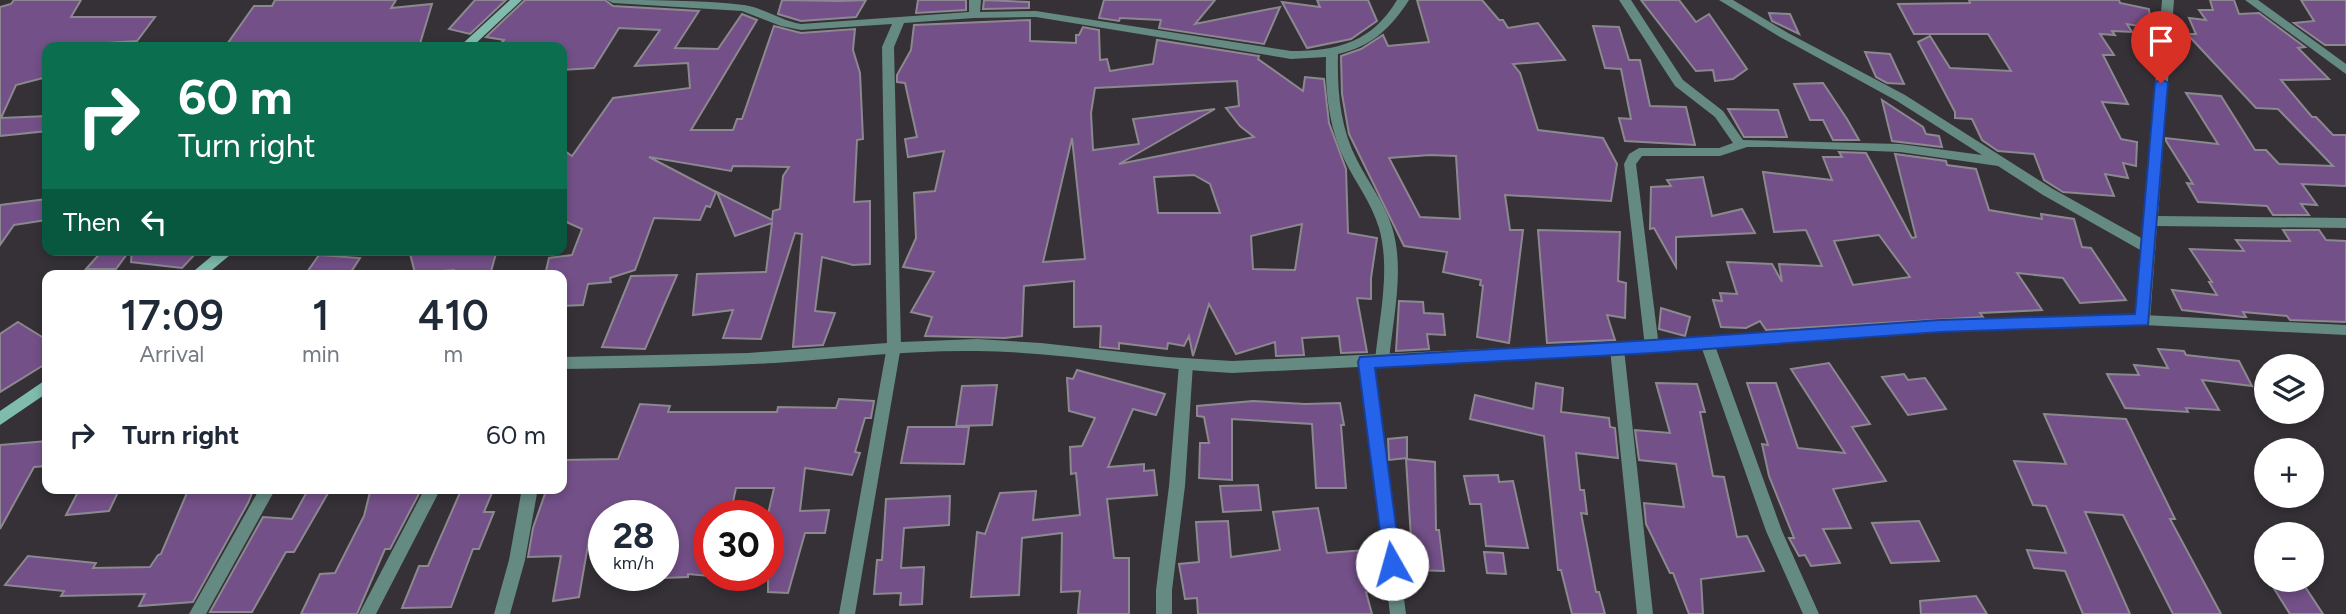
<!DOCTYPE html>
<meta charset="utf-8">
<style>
body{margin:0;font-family:Figtree,sans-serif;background:#f6f6f7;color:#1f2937;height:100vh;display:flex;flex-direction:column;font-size:26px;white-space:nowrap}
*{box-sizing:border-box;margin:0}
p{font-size:23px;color:#747a83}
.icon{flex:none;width:38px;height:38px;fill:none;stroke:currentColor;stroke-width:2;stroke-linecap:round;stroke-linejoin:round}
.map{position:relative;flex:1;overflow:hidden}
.drawer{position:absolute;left:42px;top:270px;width:525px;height:224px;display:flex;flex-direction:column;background:#fff;border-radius:14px;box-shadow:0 4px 10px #0003}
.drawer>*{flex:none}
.banner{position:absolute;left:42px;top:42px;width:525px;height:214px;border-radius:14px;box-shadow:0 4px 10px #0003;background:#0b6e4f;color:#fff;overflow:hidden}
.tools{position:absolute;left:2254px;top:354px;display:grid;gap:14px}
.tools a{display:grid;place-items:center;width:70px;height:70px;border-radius:50%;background:#fff;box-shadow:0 4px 10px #0003;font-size:35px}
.speed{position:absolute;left:588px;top:500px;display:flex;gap:14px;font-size:35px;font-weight:700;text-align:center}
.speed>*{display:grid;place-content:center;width:91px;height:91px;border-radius:50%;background:#fff;box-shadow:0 4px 10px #0003;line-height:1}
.speed small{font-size:18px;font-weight:400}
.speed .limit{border:10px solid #d22;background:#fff;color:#111}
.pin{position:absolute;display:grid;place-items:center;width:60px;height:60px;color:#fff;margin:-72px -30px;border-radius:50% 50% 50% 0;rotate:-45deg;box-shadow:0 0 7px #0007}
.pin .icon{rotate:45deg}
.me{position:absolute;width:77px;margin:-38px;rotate:353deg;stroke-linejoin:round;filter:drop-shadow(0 0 5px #0008)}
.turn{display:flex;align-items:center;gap:24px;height:147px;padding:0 21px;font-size:32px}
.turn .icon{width:91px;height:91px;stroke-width:2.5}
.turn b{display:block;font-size:49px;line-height:60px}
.then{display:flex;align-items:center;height:66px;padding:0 21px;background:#0003;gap:14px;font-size:26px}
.eta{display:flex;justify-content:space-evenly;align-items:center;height:119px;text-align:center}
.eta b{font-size:42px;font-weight:600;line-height:49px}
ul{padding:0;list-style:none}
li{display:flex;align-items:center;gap:21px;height:91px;padding:0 21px}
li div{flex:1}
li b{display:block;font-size:26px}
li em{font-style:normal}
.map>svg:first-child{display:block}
.building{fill:#735088;stroke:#8c888f;stroke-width:2;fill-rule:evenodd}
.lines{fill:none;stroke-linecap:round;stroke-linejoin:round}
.minor{fill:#658a82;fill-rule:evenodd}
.tertiary{fill:#658a82;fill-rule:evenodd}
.secondary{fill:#7fbcae;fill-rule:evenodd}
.route{fill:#2563eb;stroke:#184099;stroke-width:2}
</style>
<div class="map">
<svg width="2346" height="614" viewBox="0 0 2346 614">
<rect width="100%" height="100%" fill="#353137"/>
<g class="building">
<path d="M14,0H81L71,17H155L137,41L47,47V77L16,85L1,118L47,116V131L0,136V7L11,4Z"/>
<path d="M275,0H396L391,8L432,4L419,47H225L254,6H272Z"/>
<path d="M475,0H506L470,34L449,29Z"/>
<path d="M525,0H605L613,6L699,11L675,48L718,49L742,14L757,20L691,130H733L737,119H742L774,26L801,33L855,29L853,50L860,73L863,139L857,140L854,202L870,201V264L853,265L822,257L815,311L835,313L823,345L793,347L802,234L795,233L761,339L723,338L733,310L693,315L697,274L766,272L772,223L735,236L717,192L772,220L773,211L780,209L783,176L789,167L733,166L731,171L649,157L716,192L710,207L706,206L700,220L654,218L635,270L610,278L611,282L588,284L583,305L562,306V275H545L549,258L572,255L582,229L562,220V149L572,156L613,98L690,88L688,63L635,66L660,30L619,28L594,68L562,70V47H498L504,40L486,37Z"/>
<path d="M782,0L840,1L866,0L856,17L801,21L778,14Z"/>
<path d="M918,0H966V10L916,13Z"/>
<path d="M984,0L1029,2V8L983,9Z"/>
<path d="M1104,0H1215L1195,24L1280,7L1264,44L1159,28L1161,20L1120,18L1119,21L1099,18Z"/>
<path d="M1317,0H1368L1377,21L1351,39L1307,48L1282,2L1320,7Z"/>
<path d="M1417,0H1482L1499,20H1503L1508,28L1538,23L1565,60L1513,64L1520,73L1538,130L1603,138L1617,164L1611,201L1505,195L1510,230H1523L1509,343L1477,337L1483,286L1480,285L1481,280L1443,272L1447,252L1404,246L1349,134L1342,94L1341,56L1361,49L1383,35L1388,46L1429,42ZM1430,155L1456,156L1460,219L1420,217L1389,158Z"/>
<path d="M1641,0H1679L1696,22L1709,14L1747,69L1733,79L1715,81L1713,70L1696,71Z"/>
<path d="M1969,0H2119L2120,3L2149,9L2151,28L2127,24L2132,32L2112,31L2115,35L2100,34L2114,55H2103L2128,104L2102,102L2121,139L2137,142L2136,166L2123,163L2128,178L2105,174L2114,196L2063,192L2044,180L2034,154L1998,151L1982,140L1972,119L1955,118V112L1918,42L1930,36L1950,68L2011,71L1988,34H1914L1898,4L1970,3Z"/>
<path d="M2210,0H2234L2239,14L2259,13L2305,47L2298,48L2329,79L2281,80L2312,117H2316L2333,135H2346V186L2302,184L2317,205L2301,204L2309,215H2273L2267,206L2198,202L2187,183L2193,184L2166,141V138L2218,144L2186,93L2221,96L2255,150H2266L2279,164L2333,166L2278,109L2256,108L2187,34H2196L2189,18L2206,20L2199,10H2213Z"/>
<path d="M2301,0H2346V45H2325L2294,23L2314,21Z"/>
<path d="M1769,13L1790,14L1799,34L1772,21Z"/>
<path d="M1030,20V41L1076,43V35H1079L1083,27L1099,30L1100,60L1107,59L1110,71L1153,64L1157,40L1259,56L1258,59L1303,91L1305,77L1324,79L1329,123L1346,169L1348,233L1377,238L1371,278V299L1357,298L1367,352L1341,353L1339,336L1302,338L1304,355L1276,356L1275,342L1236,354L1209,304L1193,356L1189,336L1184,346L1168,343L1167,349L1119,343V349L1100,347L1101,326L1074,327V281L1024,286L1022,336L1005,338L925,336L932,317L911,312L934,272L903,267L916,238L914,193L935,191L944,151L908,157L905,139L917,137L905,83L897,82V75L911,50L914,25ZM1237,81L1239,106L1226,108L1240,126L1254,137L1119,164L1215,109L1133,119L1139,144L1093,150L1091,113L1095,88ZM1072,138L1085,259L1043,262ZM1194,175L1210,184L1220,213H1158L1154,177ZM1302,224L1295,270L1253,269L1251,236Z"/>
<path d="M1593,26L1619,27L1629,60H1640L1650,106L1686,107L1695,145L1625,141L1619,118L1631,119L1621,69L1605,68Z"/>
<path d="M1865,52L1890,54L1904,84L1887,83L1876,77Z"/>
<path d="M1823,83L1847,119L1859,140H1833L1823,120H1810L1794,84Z"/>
<path d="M1882,100L1923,127L1926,134L1939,136L1942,147L1892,141Z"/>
<path d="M1728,109L1778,110L1787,137H1744Z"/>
<path d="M1839,152L1866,153L1912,238L1916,237L1895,154L1946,161L1947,165L1976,169L1989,210L2042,219L2041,214L2074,219L2082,247L2091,248L2126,300L2080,303L2063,278L2017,273L2042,310L1980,313L1983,317L1766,330L1760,321L1746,328L1721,327L1713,300L1722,301L1720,293L1737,294L1727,262L1772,264L1782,282L1779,264L1822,266L1806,230L1774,232L1763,172L1832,180L1823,157H1842ZM1879,235L1910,277L1853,285L1834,241Z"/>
<path d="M1703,177L1712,216L1742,209L1755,233L1676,237V267L1654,228L1650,229L1651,187L1671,186L1667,180Z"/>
<path d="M47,199V220L14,225L0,245V205Z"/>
<path d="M1538,230L1620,232L1618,281L1626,283L1625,318L1607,315L1615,340L1547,343Z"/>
<path d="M2283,230H2319L2326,240L2346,241V322L2290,320L2287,316L2243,312L2246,317H2243L2182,310L2172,290L2217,295L2209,282H2212L2190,249L2244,251L2236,240L2290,241Z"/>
<path d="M103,250H130L116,269H86Z"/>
<path d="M132,250H180L197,252L182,268L131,262Z"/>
<path d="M409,250H497L490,275H454V270L415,273Z"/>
<path d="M319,255L360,258L349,275H305Z"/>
<path d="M677,275L645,349L602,347L631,276Z"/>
<path d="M1399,301L1423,302L1424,313L1443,314L1445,335L1427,334L1429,349L1396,351Z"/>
<path d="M1661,308L1690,317L1685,336L1659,329Z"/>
<path d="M18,322L47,340V363L0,392V334Z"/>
<path d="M2158,349L2184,351L2186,355L2239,361L2252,386L2202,380L2219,410L2186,408L2188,412L2125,408L2107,374L2139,375L2134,365L2168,368Z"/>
<path d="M1829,363L1870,424L1852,427L1886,481L1833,489L1851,528L1823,529L1840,563L1811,566L1805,555L1799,556L1789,538H1794L1769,476L1762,444L1768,445L1747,383H1776L1798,448L1845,453L1791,369Z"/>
<path d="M1077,370L1165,394L1156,415L1133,409L1108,467L1144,464V471L1154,470L1157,495L1107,499L1114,558H1129V614H1078L1080,591L1061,592L1062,533L1022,538L1019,595L971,597L977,532L985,534L1000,493L1036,491L1033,520L1080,515L1076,473L1071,474L1070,447L1082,446L1095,418L1069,411L1067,378L1073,379Z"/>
<path d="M1904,374L1908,380L1925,378L1946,409L1908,415L1882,377Z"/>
<path d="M1536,383L1563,388L1561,412L1609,418L1610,427L1615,428L1618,458L1576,453L1580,490H1584L1587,514L1581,513L1596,592H1599L1605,614H1572L1561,570H1558L1544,436L1470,419L1475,395L1533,409Z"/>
<path d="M1656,383L1697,384L1705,412H1700L1713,476L1724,477L1737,537L1747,536L1764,571L1701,579L1703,614H1689L1673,573H1670L1646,524L1644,503L1684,507L1676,464L1639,460L1635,430L1670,433Z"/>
<path d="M997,385L992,425L956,426L962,386Z"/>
<path d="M839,399L874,401L871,418H865L855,452L860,453L852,475L805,468L800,511L829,510L825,533H805L788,593L768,592V514L774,488H736L730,516H709V576L688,574V577L663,578V516H604V539H589L579,597L553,601L561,556L528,557L533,528L547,488H562V460L618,459L640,404L670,406L668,412H777L778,407L836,408Z"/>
<path d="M1253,401L1305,404L1340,403L1344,425H1341L1346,488H1316L1312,424L1232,419V480L1199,478L1200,443H1209L1204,417L1197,416V406Z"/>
<path d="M2044,414L2126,419L2175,519H2170L2221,614H2173L2123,515L2085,512L2130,614H2083L2065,571L2034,568L2027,550L2066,553L2046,506L2033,505L2014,461L2066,464Z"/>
<path d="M908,427H969L964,464L901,463Z"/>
<path d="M1407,437V458L1389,460L1388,439Z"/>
<path d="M47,441V466L34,467L0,529V445Z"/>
<path d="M1406,459L1435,462L1436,530H1439L1444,571L1413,570Z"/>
<path d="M1498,475L1499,482L1513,481L1528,548L1486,546L1481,504H1470L1464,476Z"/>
<path d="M1258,485L1261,510L1223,512L1220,486Z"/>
<path d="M120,488L109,511L66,515L79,490Z"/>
<path d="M189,488H254L248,503L193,602L139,606L145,594L61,596L64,591L5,585L28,556L96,563L93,568L150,567L158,555L161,554Z"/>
<path d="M309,488H331L294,552H286L252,612H210L263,517L292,519Z"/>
<path d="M371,488H422L390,549H385L357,614H301L320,574L335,573L364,516Z"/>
<path d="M462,488H494L484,512H494L479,549H473L451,607L402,608L419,566H428Z"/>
<path d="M950,496L949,525L904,528L901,568L924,567L922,604L900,605L901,593L874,594L877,560H882L886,499Z"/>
<path d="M1318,508L1327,553L1365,550L1374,591L1366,592L1372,614H1198L1197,598L1185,599L1179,564L1199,562L1196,522L1228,521L1231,557L1280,550L1273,512Z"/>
<path d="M1919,521L1939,561L1891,563L1872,523Z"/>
<path d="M1484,552L1503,553L1506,574L1487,573Z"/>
<path d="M2268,579H2300L2323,614H2290Z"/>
<path d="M1976,596L1987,614H1921L1920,601Z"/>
</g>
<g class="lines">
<g class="minor">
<path d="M607,0C652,0 700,0 744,5C764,8 781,21 801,24L969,12V0H981L980,12L1036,11L1291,51C1338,51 1372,42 1397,0H1409C1391,28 1371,47 1338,54C1337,90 1340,127 1357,160C1368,182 1384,202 1392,227C1405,269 1393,318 1389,361L1387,365H1377L1375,361C1379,318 1391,270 1379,228C1372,204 1356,183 1345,161C1329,128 1325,92 1326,57L1291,59L1036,17L974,18L904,23L894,47L901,346L855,614H839L887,346L882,47L892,24L801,30L781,26L742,11L613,3Z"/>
<path d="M1619,0H1631L1683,80L1723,111L1743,140L1900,144L1982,155L1897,101L1780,37L1719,0H1733L1788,33L1905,95L2053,189L2143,239L2162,0H2174L2158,216L2346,218V228L2157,226L2150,320L2148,324H2138L2136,320L2142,251L2043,195L1998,166L1900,152L1770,147H1747L1720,156H1642L1636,164L1659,347L1657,351H1647L1645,347L1624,164L1629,154L1639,148H1719L1733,143L1715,117L1675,86Z"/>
<path d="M2245,0H2258L2346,64V74Z"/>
<path d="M1707,337L1712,339L1714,343L1782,531L1819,614H1803L1766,531L1700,343L1702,339Z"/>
<path d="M1617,343L1622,345L1624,349L1653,614H1637L1610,349L1612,345Z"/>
<path d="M1366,356L1371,358L1373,362L1406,614H1390L1359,362L1361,358Z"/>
<path d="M1186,358L1191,360L1193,364L1185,486L1172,590V614H1156V590L1169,486L1179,364L1181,360Z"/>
<path d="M260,488H276L206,614H189Z"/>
<path d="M425,488H441L376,614H359Z"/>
<path d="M522,488H538L525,560L510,614H494L509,560Z"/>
</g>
<path class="tertiary" d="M2143,315L2346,325V335L2143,325L2054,326L1940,331L1652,353L1232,373C1147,369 1063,352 977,351C910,350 842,358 775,363C704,367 633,368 562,369V357L748,353L901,342L977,339L1041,343L1168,357L1232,361L1652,341L1940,321Z"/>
<g class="secondary">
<path d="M510,0H522L472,47H459Z"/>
<path d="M219,250H236L206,275H189Z"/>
<path d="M47,379V393L0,425V411Z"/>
</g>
</g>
<path class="route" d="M2161,78L2168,83L2148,325L1940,332L1652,353L1375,368L1401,564L1398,569L1392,572L1385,569L1358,362L1360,357L1652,340L1940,320L2135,314L2155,83Z"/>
</svg>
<div class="tools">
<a><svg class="icon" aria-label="layers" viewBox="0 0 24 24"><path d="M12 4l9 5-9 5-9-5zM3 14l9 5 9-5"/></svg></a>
<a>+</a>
<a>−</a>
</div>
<div class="speed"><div>28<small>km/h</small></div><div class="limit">30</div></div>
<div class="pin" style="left:2161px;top:83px;background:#d93025"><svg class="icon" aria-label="arrive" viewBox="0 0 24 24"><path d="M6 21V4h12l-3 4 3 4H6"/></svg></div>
<svg class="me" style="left:1392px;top:564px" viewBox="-20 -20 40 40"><circle r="19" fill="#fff"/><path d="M0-13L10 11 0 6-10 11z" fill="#2563eb"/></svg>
<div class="banner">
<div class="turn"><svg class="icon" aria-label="right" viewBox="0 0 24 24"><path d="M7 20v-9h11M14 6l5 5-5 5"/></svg><div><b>60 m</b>Turn right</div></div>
<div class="then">Then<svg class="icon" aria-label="left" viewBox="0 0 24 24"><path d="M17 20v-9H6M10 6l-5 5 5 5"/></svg></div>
</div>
<section class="drawer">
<div class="eta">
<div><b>17:09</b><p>Arrival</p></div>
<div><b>1</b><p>min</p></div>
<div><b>410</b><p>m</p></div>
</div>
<ul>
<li><svg class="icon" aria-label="right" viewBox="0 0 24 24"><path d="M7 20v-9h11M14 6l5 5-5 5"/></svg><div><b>Turn right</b></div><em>60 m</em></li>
</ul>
</section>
</div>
